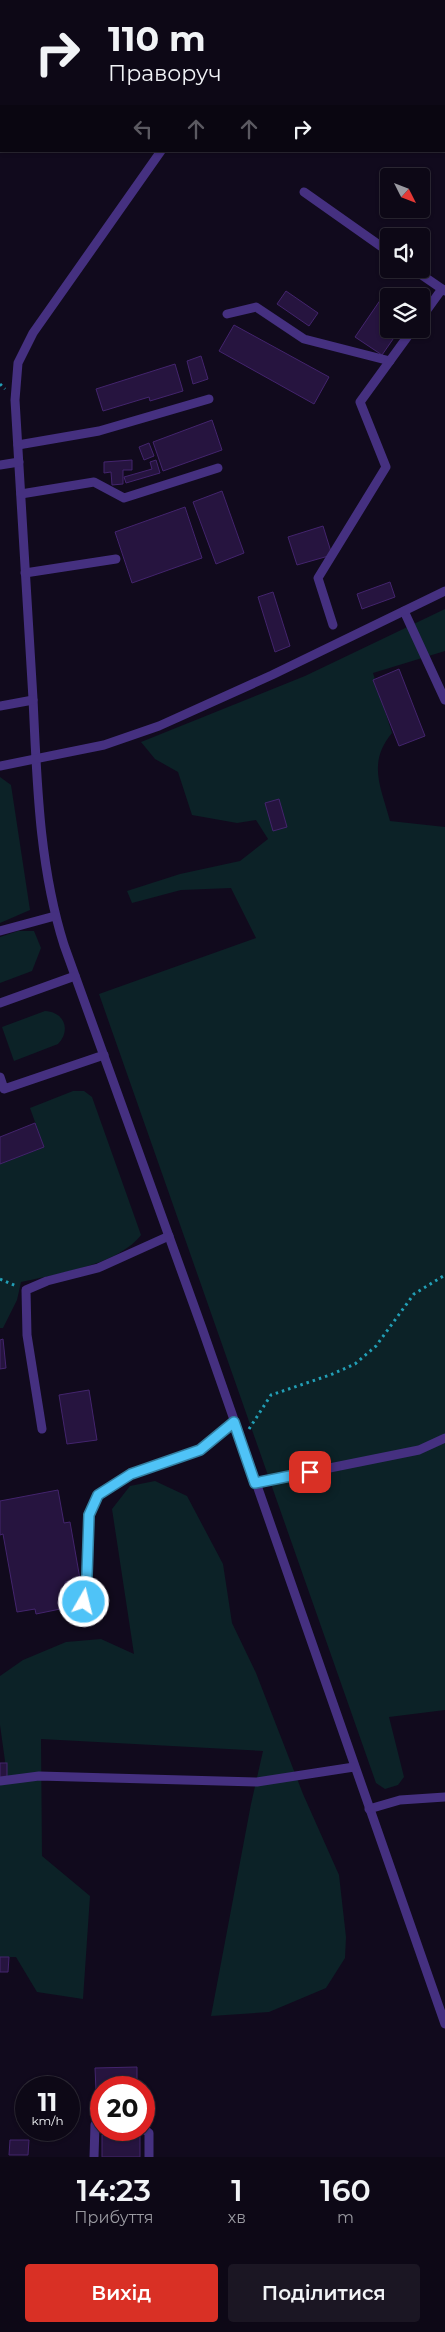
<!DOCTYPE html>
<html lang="uk">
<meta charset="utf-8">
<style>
body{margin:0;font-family:Montserrat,sans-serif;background:#1b1623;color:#f1f3f6;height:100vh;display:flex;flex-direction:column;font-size:19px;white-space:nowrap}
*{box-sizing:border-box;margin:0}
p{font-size:16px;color:#9a9aa1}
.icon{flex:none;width:28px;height:28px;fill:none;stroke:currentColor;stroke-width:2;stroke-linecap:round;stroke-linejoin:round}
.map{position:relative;height:2157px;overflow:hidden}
.drawer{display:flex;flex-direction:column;background:#0d0816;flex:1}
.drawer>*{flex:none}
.guide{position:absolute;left:0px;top:0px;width:445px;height:152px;box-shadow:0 1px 4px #0004,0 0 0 1px #2d2935;background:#0d0816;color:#f1f3f6;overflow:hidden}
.needle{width:32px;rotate:132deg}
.fabs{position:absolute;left:380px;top:168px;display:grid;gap:10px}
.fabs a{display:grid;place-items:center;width:50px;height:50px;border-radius:5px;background:#0d0816;box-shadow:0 1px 4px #0004,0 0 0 1px #2d2935;font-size:25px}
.speed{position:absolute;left:15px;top:2076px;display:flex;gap:10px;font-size:25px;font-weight:700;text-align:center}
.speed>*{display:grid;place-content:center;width:65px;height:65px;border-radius:50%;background:#0d0816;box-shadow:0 1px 4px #0004,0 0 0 1px #2d2935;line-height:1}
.speed small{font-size:12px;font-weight:400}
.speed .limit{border:8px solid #d22;background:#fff;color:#111}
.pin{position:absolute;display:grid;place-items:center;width:42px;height:42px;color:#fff;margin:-21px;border-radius:10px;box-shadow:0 2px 8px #0006}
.me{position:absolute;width:55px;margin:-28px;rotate:8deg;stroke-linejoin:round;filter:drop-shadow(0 0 4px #0008)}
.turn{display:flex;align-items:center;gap:18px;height:105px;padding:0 25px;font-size:22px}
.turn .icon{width:65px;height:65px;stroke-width:2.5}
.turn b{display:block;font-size:35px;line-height:42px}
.lanes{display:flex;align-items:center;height:48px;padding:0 25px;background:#0003;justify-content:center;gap:25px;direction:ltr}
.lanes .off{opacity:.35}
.eta{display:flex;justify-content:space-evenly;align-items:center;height:85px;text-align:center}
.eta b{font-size:30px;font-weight:600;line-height:35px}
.button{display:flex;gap:10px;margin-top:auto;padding:10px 25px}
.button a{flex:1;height:58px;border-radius:5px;background:#d93025;color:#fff;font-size:20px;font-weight:600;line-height:58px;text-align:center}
.button a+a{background:#1b1623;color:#f1f3f6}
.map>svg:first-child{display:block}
.green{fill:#0c2227}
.building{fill:#26143f;stroke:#43246d}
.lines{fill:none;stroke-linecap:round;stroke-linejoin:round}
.path{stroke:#229fb6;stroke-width:3;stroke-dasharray:2.5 4;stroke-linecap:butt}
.lane{stroke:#453080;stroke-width:9}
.route-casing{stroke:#337fa1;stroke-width:12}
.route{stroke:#4fc3f7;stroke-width:9}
</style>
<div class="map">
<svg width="445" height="2157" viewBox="0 0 445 2157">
<rect width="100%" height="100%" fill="#110a1d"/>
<g class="green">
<path d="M445,609V651L373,673L392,733C367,763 381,787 390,821L445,827V1710L389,1717L404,1777L398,1785L385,1789L376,1783L99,994L256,938L231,888L181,890L132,903L127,891L180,874L240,861L268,839L256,820L237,823L192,815L178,772L155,759L141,742L305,676Z"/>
<path d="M0,777L11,785L30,910L0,923Z"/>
<path d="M18,931H34L41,948L32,971L0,983V937Z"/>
<path d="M45,1011C65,1012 71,1031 58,1044L14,1061L2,1027Z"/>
<path d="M73,1091H84L92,1097L141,1235C118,1265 57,1274 21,1282L17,1300L3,1328H0V1164L44,1147L30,1108Z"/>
<path d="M155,1481L187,1496L223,1564L232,1623L256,1673L303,1794L339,1875L346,1937L345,1958L326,1988L269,2012L211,2016L251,1804L263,1751L41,1739L42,1856L90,1896L83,1999L37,1992L16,1957H0V1786L5,1761L0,1725V1676L23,1660L66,1642L101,1639L134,1654L112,1509L130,1486Z"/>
</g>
<g class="building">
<path d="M286,291L318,313L309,326L277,304Z"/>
<path d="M383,296L389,300V329H400L382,355L355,337Z"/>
<path d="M234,325L329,377L314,404L219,351Z"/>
<path d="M201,356L208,379L193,384L187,361Z"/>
<path d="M175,364L183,391L150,401L149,397L103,411L96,389Z"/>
<path d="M212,420L222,450L163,471L153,442Z"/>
<path d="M149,443L154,456L144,460L139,447Z"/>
<path d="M132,460V470H123V484L112,485L111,472L104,473V462Z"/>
<path d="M156,460L160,473L126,483L124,477L152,469L150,462Z"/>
<path d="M222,491L244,553L216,564L193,502Z"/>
<path d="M185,507L202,558L132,583L115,532Z"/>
<path d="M323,526L332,555L297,565L288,537Z"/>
<path d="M390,582L395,597L362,609L357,594Z"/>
<path d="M273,592L290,646L275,652L258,597Z"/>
<path d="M399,669L425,736L399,746L373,680Z"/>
<path d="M279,799L287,827L273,831L265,803Z"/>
<path d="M35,1123L44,1147L0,1164V1137Z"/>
<path d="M3,1339L6,1368L0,1369V1340Z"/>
<path d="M89,1390L97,1440L67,1444L59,1395Z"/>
<path d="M58,1490L64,1523L70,1522L80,1579L65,1582L70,1607L36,1614L35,1609L17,1612L3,1534L0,1535V1501Z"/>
<rect x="0" y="1763" width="7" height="16"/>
<path d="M0,1957H9L8,1972H0Z"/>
<path d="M137,2067V2088H101V2090L96,2091L95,2068Z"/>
<path d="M102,2135L140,2136V2157H102Z"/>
<path d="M10,2140H29L28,2155H9Z"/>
</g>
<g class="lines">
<g class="path">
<path d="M0,384L5,389"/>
<path d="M0,1279L16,1286"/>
<path d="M249,1429L271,1395L330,1375L355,1364L376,1346L414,1294L445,1275"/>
</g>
<g class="lane">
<path d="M267,1L268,0"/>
<path d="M161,151L33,333L18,363L15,400C21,500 27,599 33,699C37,782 39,866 64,945L202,1328L445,2024"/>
<path d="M304,192L389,252"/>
<path d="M413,269L445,291"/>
<path d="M227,314L256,307L304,339L390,361"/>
<path d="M421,318L442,289"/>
<path d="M18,445L99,431L209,399"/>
<path d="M0,465L19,462"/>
<path d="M21,494L94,482L124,498L218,468"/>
<path d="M25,573L116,559"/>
<path d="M404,611L445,700"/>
<path d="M333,625L318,578L386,467L360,402L413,329"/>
<path d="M0,706L33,700"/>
<path d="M0,766L104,745L159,726L272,675L445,591"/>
<path d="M0,931L55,916"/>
<path d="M0,1003L75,976"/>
<path d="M0,1077L4,1089L104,1055"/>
<path d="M42,1429L27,1335L26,1290L47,1281L98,1268L169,1236"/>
<path d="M255,1483L419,1450L445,1438"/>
<path d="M83,1602L87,1575L89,1515L97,1495L131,1474L200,1450L234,1422"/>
<path d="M0,1781L39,1776L257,1782L354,1767"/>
<path d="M369,1809L400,1800L445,1797"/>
<path d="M144,2129L149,2133V2157"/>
<path d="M94,2157L95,2125L101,2124"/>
</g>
</g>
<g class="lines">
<g class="route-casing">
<path id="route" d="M84,1602L87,1575L89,1515L98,1495L131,1474L200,1450L234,1422L255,1483L310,1472"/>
</g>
<use href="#route" class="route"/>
</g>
</svg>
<div class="fabs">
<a><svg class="needle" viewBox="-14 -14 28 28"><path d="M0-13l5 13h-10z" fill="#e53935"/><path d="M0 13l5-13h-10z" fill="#9a9aa1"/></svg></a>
<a><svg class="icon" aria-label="sound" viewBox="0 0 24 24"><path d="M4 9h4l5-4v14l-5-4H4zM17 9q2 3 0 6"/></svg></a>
<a><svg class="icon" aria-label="layers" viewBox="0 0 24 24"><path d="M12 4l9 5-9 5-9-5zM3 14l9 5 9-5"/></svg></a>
</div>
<div class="speed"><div>11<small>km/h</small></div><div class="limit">20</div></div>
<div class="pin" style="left:310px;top:1472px;background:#d93025"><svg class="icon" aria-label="arrive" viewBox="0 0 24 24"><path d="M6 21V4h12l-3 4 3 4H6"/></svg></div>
<svg class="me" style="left:84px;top:1602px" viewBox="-20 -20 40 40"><circle r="17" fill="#4fc3f7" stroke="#fff" stroke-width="3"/><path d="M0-11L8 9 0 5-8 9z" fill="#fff"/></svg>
<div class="guide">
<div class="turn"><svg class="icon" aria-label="right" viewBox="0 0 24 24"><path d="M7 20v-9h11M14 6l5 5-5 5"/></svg><div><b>110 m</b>Праворуч</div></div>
<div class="lanes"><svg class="icon off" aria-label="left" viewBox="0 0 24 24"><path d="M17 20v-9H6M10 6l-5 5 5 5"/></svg><svg class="icon off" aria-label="ahead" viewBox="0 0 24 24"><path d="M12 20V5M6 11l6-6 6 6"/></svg><svg class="icon off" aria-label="ahead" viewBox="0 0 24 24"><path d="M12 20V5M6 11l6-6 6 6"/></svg><svg class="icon" aria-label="right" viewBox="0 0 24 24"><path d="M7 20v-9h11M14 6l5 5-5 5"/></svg></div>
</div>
</div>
<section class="drawer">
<div class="eta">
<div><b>14:23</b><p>Прибуття</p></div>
<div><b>1</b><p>хв</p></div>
<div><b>160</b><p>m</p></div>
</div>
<div class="button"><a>Вихід</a><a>Поділитися</a></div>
</section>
